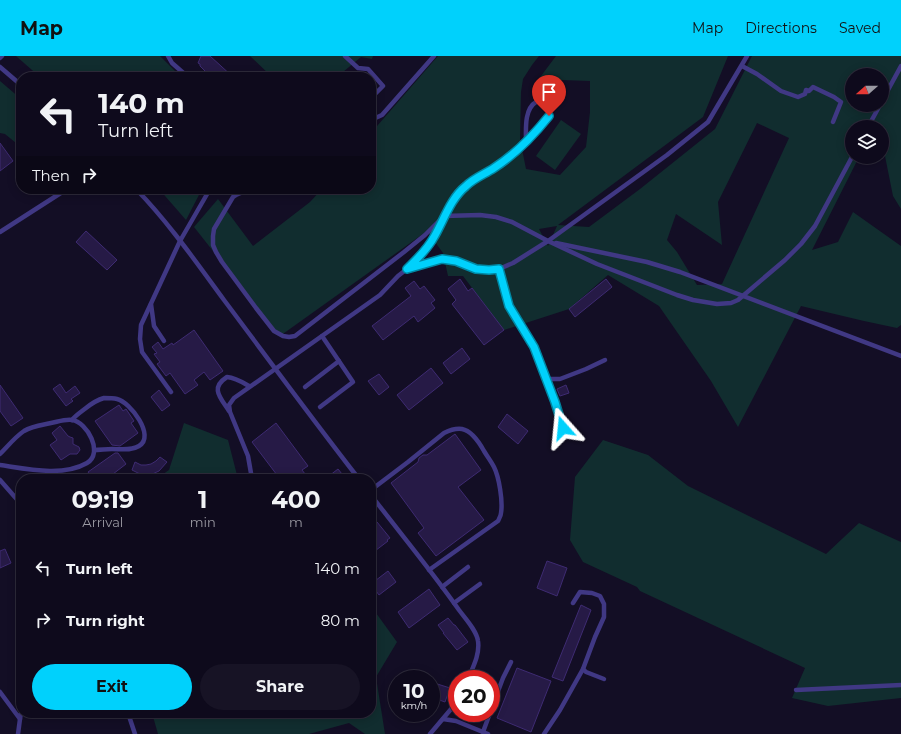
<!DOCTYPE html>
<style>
body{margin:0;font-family:Montserrat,sans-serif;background:#171325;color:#f1f3f6;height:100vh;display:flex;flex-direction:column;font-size:15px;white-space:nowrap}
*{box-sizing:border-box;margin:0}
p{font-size:13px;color:#9b9aa3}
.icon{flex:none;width:22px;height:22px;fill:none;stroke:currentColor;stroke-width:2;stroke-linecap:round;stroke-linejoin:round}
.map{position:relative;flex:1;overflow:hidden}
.details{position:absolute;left:16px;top:418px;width:360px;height:244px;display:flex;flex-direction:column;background:#0e0a1c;border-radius:16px;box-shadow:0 2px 10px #0003,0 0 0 1px #2e2b3b}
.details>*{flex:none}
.guide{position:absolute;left:16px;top:16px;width:360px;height:122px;border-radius:16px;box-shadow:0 2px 10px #0003,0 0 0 1px #2e2b3b;background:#0e0a1c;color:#f1f3f6;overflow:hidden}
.needle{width:26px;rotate:249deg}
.fabs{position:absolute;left:845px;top:12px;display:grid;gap:8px}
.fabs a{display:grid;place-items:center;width:44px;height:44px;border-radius:50%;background:#0e0a1c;box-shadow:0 2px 10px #0003,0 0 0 1px #2e2b3b;font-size:20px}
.speed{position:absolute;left:388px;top:614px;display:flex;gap:8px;font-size:20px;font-weight:700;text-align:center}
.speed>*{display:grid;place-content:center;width:52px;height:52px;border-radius:50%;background:#0e0a1c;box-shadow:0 2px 10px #0003,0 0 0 1px #2e2b3b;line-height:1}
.speed small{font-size:10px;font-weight:400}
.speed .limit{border:6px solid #d22;background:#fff;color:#111}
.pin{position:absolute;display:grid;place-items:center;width:34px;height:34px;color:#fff;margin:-41px -17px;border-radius:50% 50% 50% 0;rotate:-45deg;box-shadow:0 0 4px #0007}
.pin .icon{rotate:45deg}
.me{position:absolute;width:44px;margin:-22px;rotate:342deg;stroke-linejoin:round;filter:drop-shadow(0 0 3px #0008)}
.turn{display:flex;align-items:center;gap:14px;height:84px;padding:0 16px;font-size:18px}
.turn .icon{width:52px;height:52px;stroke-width:2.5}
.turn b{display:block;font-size:28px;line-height:34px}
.then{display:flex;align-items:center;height:38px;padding:0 16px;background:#0003;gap:8px;font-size:15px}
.eta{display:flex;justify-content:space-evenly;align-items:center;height:68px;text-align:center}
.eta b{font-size:24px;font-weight:700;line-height:28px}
.primary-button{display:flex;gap:8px;margin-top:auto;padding:8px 16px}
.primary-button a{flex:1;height:46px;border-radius:24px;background:#00d1fc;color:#111;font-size:16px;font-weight:700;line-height:46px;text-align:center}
.primary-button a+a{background:#171325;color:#f1f3f6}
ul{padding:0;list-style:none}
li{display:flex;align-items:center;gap:12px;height:52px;padding:0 16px}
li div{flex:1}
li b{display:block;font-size:15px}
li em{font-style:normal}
header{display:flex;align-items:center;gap:24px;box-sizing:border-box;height:56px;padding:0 20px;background:#00d1fc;color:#111}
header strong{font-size:19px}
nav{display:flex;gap:22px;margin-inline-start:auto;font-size:14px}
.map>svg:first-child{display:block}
.green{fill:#112d2f;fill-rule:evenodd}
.building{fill:#261a46;stroke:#3e2b72}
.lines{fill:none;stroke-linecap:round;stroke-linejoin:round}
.lane{stroke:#403884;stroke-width:4.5}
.route-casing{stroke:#0088a4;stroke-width:10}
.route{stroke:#00d1fc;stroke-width:7}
</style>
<header>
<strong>Map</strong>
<nav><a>Map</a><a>Directions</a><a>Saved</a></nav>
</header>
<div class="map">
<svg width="901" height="678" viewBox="0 0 901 678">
<rect width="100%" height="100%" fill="#130e25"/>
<g class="green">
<path d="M16,0H160L181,21H40Z"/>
<path d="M250,0H373L372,3L361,1L337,21H272Z"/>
<path d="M438,0H539L532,9L523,23L521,36L520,83L526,113L560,119L586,91L590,56V25L562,24L532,32L556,0H728L703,61L558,169L589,171L640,133L715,73L752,0H901V153L893,140L884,95H882V71H852V101H859L812,194L838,186L853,156L901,190V269L897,272L864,265L801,250L738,371L711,325L659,250L608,219L569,253L504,274L463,220H448L443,197L427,175L280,280L194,171L218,143L253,190L310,146L322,133H371V77ZM852,19H882V49H852ZM757,67L789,82L722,228L697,229L677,196L667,184L676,158L722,189L718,146ZM557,170L548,190L539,173Z"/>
<path d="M0,25L21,43V91L5,78L0,77Z"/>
<path d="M561,64L581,78L555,114L536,100Z"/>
<path d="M159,133H202L186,164Z"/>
<path d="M184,367L228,384L238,423H156L169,414Z"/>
<path d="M603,384L648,399L688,430L826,498L859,467L901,486V642L828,650L792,642L805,612L640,535L637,531L583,506L570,484L575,421Z"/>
<path d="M371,550L397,586L376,621L385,678H365L349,667L309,678H158L152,657H371Z"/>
</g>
<g class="building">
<path d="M201,0H210L233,21H211L200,10V8L198,7Z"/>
<path d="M0,87L13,105L0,115Z"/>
<path d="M86,175L117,204L107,214L76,186Z"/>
<path d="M460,223L468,235L472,232L504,274L484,289L452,248L456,244L448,233Z"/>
<path d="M606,223L612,231L575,261L569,253Z"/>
<path d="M414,225L420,233L424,230L435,244L431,247L435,252L418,266L414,260L383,284L372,270L411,240L405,232Z"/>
<path d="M194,274L223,315L210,324L204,316L194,324L198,329L185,338L170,317L166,320L157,308L160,306L154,298L157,297L152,291L158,286L163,293L172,287L173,289Z"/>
<path d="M462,292L470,303L451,318L443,307Z"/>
<path d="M431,312L443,327L409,354L397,339Z"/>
<path d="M379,318L389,331L379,339L368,325Z"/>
<path d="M60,328L66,337L75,330L80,337L71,343L73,345L66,350L53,333Z"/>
<path d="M0,329L23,362L11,370L0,355Z"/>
<path d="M566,329L569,337L560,340L557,333Z"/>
<path d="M159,334L170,349L162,355L151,341Z"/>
<path d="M119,349L123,355L126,353L134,365L131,367L138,377L120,390L112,389L95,365Z"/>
<path d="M507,358L528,375L518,388L498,371Z"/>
<path d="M276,367L308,410L302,414L309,423H280L252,386Z"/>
<path d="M60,370L68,380L70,381L73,382V388L79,391L80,394L77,398H70L61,404L50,389L57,384L52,377Z"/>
<path d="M455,378L481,414L458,431L484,464L436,500L418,477L424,472L391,427L418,406L419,402L423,399H427Z"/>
<path d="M115,397H118L126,408L113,418L117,423H93L88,416Z"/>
<path d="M160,401L167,406L159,415L150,419L140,418L132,414L135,406L141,409H146L151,408L156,405Z"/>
<path d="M338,413L346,423H325Z"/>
<path d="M377,466L390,482L387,484L388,485L371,498V471Z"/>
<path d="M5,493L11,507L0,512V495Z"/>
<path d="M547,505L567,512L557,540L537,532Z"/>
<path d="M388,515L396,526L379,539L371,528Z"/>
<path d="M429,533L440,549L409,572L398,556Z"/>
<path d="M581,549L591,554L563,625L552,621Z"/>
<path d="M448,562L454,569H455L468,586L457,594L443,577H444L438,569Z"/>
<path d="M517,612L551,625L531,676L497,662Z"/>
<path d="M431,626L450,632L445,646L431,641Z"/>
</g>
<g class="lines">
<g class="lane">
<path d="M168,0L172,7L188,21"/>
<path d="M345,0L358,12L368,13L383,30L371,42"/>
<path d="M0,2L2,0"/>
<path d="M742,10L757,18L781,35L798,41L805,38L806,34L809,35L813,31L834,41L841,46L833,66"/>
<path d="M0,11L21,29"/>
<path d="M882,45L901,10"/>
<path d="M371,64L382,59L434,0"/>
<path d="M868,71L880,49"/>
<path d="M136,133C169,167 196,206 224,244C269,304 313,364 359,423"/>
<path d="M295,133C276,140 249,128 233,141L214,173L213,180V189L216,196L222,206L256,252L274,275L283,280L289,281L295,280L404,196L425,179L444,160L480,159L496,161L512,166L548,185L597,208L677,239L693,244L717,248L731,247L738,244L785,204L801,188L815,170L852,101"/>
<path d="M0,176L67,133"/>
<path d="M556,187L647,206L680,216L901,300"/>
<path d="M408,212L424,196L434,181L444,160L454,143L466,129L493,113L514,98L541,70L549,60V50L542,44C540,45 538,45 536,46C524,53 526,74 526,86"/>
<path d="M499,213L509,250L534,291L555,346L563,372"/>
<path d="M151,248L154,270L164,285"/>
<path d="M546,323H560L586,313L605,304"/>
<path d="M305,331L339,305"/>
<path d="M171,336L142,296L140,283L141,269L180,185L210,133"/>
<path d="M320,351L353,326L322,280"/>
<path d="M229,355C220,341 210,332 227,321C236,322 242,326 249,330"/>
<path d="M72,364C76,359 81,356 86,352C91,348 97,344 104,342C108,342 113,342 117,343C130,346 156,380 139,390C131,395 121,393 112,393C106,393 100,394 94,394"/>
<path d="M0,398C8,390 15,381 24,375C32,370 42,369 51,367C57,366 65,363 72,364C87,366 104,397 87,407C63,421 27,413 0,409"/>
<path d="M252,423L248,400L230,356L229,349L234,342L380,239L398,220L407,213L442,203L456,205L476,213H499L513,207L548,185L667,99L708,66L747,0"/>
<path d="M0,424L21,448"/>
<path d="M371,434L408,406L444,377C450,374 455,372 462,373C472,375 479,386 484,395C487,400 491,405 494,411C499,421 503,445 501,457C501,460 499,463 498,465L429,514"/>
<path d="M371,439C400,477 431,514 459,554C465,562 477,575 478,585C480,598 473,611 468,623"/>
<path d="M442,531L468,511"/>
<path d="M454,547L480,528"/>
<path d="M583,613L586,616L604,623"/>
<path d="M796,634L901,629"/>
<path d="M0,636L20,663L21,657"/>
<path d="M491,654L503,622L511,606"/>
<path d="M128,657L135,678"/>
<path d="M443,663L456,665L488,678"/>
<path d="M483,676L490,657"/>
<path d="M18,678L20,663"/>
<path d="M430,678L457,646"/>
<path d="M544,678L560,654L583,613L595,581L604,561V548L600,540L592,537L580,536L573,547"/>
</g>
</g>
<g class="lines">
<g class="route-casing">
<path id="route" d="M549,60C533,80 516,98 494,112C485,118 474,122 466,130C450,143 444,164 434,181C427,194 417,203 407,213L442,203L456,205L476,213L489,214L499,213L509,250L534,291L555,346L563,372"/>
</g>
<use href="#route" class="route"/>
</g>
</svg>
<div class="fabs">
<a><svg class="needle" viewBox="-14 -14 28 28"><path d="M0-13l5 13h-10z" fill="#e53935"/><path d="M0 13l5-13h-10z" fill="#9b9aa3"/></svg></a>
<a><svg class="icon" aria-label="layers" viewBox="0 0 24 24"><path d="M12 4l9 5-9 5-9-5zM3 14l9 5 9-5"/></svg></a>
</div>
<div class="speed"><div>10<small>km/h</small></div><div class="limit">20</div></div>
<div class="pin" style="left:549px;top:60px;background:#d93025"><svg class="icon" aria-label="arrive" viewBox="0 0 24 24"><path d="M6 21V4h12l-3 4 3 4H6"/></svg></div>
<svg class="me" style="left:563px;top:372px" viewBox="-20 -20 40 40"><path d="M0-17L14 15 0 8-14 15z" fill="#00d1fc" stroke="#fff" stroke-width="4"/></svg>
<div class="guide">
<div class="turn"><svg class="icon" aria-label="left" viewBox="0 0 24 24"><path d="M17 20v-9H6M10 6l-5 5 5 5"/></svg><div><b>140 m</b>Turn left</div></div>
<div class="then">Then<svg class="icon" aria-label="right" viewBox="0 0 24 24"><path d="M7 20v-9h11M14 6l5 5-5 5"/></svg></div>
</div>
<section class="details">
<div class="eta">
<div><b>09:19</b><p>Arrival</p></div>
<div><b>1</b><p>min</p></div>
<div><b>400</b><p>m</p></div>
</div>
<ul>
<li><svg class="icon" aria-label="left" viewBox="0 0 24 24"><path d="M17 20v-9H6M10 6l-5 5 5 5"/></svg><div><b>Turn left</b></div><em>140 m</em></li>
<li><svg class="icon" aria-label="right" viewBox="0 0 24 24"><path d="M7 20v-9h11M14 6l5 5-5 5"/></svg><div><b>Turn right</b></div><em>80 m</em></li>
</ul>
<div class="primary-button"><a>Exit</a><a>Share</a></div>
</section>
</div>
